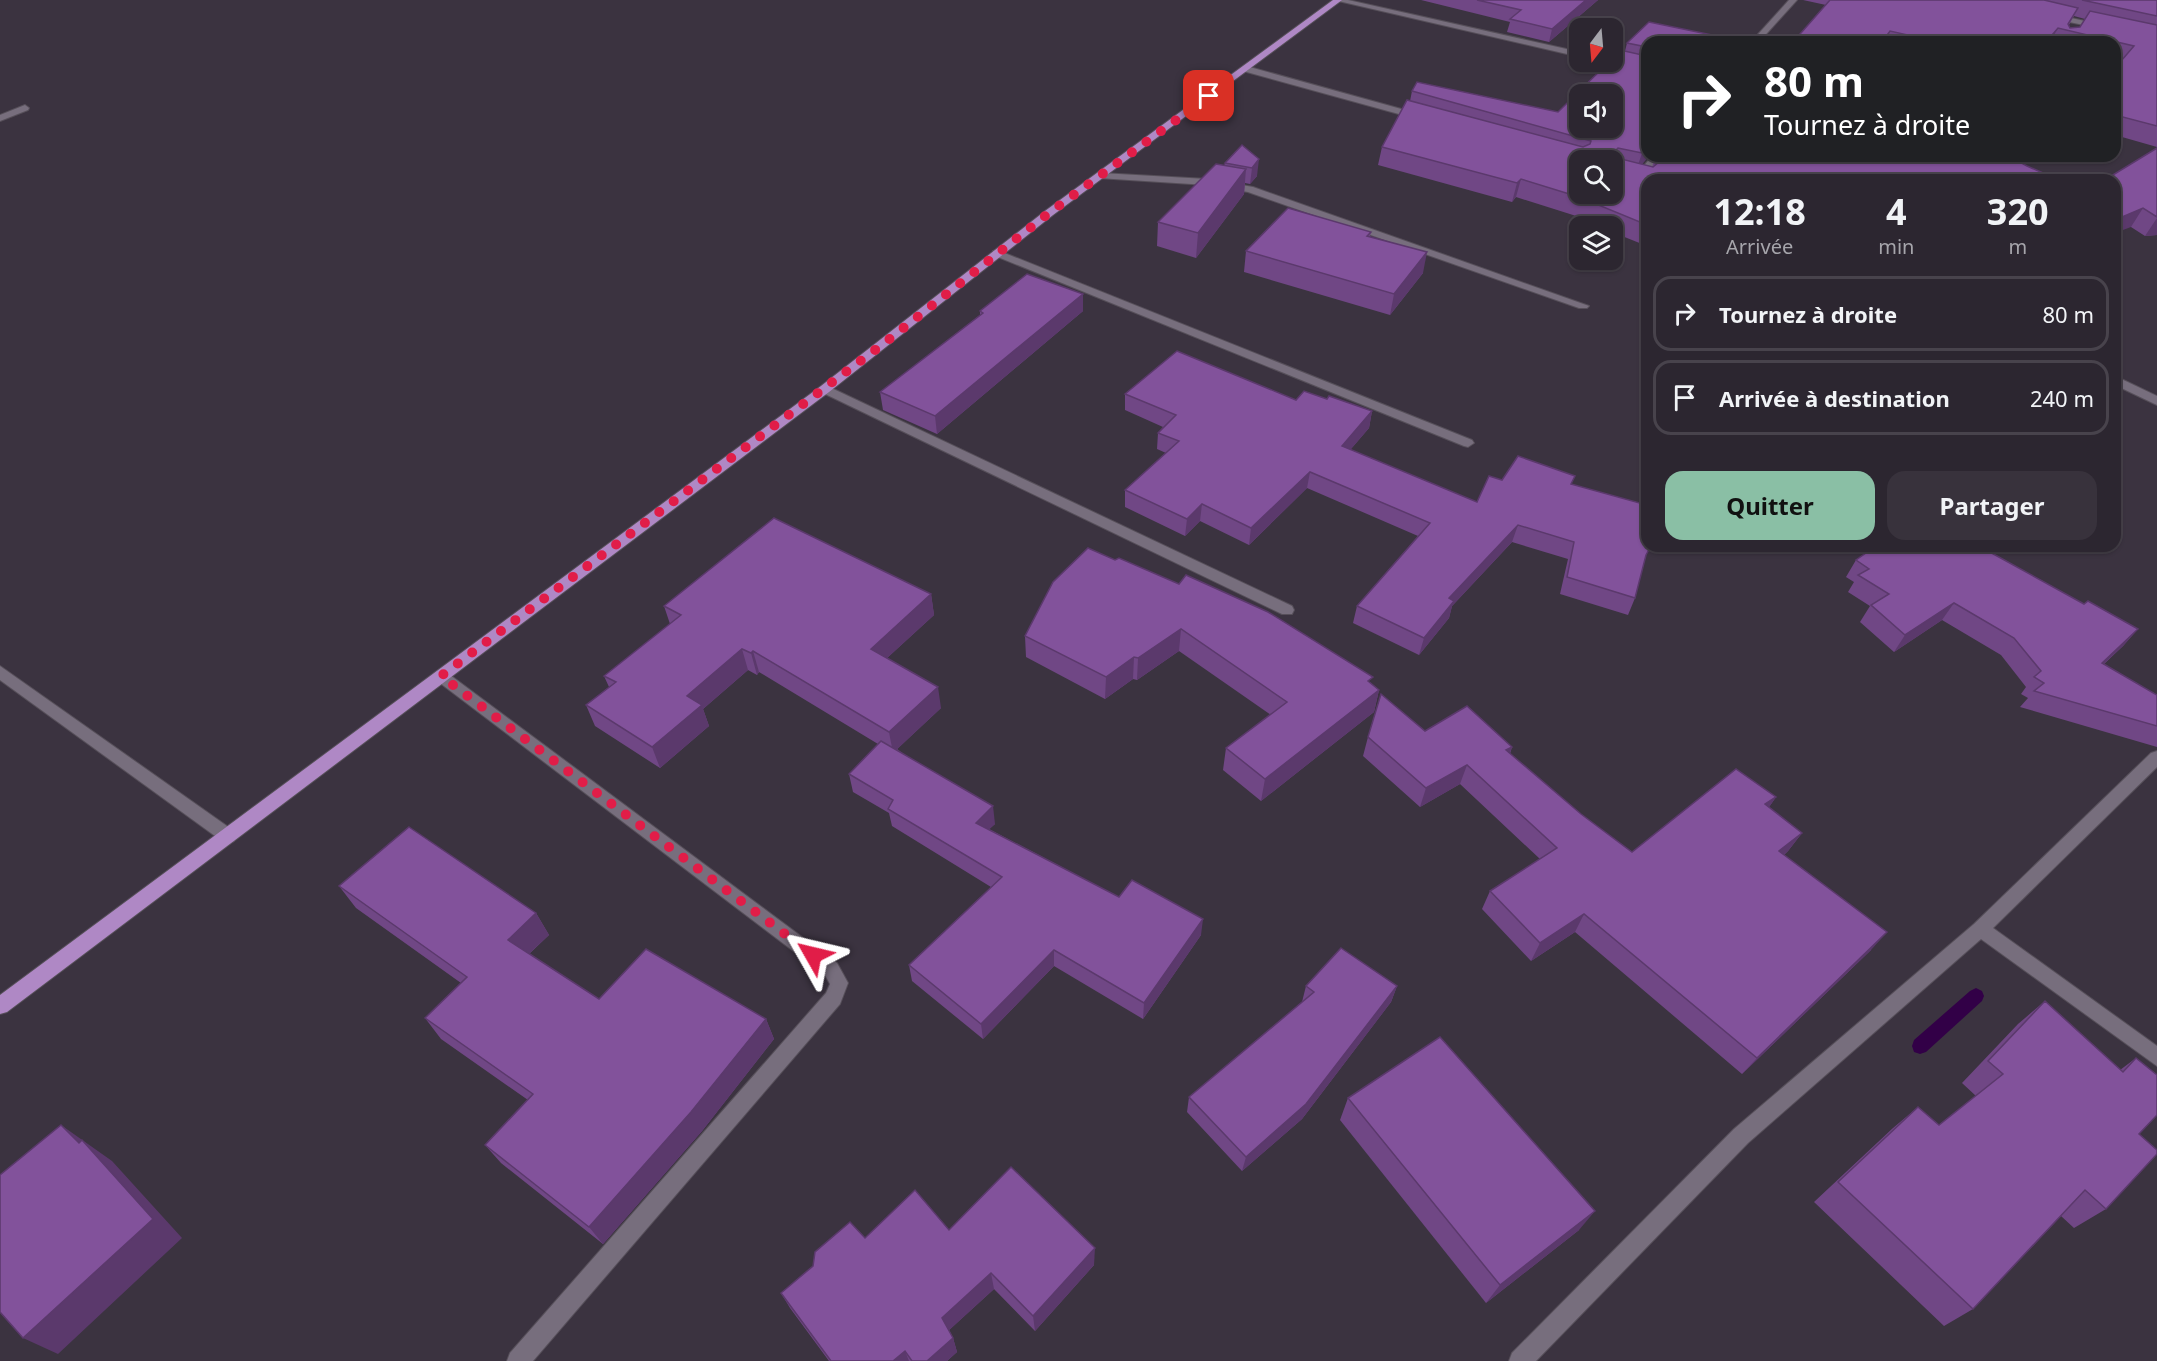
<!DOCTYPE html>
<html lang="fr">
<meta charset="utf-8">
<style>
body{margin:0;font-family:"Noto Sans",sans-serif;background:#38323c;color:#f1f3f6;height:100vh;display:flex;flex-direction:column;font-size:22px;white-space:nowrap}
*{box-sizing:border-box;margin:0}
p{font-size:20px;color:#a6a5ab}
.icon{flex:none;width:33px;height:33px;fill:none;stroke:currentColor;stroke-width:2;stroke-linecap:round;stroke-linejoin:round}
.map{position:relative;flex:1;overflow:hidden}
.side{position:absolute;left:1641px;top:174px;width:480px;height:378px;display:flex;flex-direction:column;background:#2c2630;border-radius:18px;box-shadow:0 2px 4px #0004,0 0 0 2px #48434c}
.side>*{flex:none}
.banner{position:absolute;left:1641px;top:36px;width:480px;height:126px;border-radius:18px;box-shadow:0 2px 4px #0004,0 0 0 2px #48434c;background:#202124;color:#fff;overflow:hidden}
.needle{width:39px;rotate:196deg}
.buttons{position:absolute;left:1569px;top:18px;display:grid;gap:12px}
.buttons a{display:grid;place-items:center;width:54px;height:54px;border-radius:12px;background:#2c2630;box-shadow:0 2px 4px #0004,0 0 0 2px #48434c;font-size:30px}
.pin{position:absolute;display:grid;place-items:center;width:51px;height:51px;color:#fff;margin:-26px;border-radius:12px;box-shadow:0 3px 9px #0006}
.me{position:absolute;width:66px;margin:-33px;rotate:307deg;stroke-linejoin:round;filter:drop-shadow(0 0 4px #0008)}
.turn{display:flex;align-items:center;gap:21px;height:126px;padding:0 24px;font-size:27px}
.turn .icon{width:78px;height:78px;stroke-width:2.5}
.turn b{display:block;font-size:42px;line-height:51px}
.eta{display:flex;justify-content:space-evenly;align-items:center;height:102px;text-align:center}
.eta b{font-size:36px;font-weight:700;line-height:42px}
.action{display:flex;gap:12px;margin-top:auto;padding:12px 24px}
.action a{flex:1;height:69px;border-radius:18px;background:#8abfa5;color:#111;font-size:24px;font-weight:700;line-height:69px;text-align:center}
.action a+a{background:#38323c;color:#f1f3f6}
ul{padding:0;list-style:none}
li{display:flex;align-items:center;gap:18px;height:75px;margin:0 12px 9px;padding:0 12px;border:3px solid #48434c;border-radius:18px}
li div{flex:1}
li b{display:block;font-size:22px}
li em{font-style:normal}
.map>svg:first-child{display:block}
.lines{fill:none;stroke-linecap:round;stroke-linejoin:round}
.stream{fill:#320047;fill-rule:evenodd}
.minor-casing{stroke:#564f59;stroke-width:2}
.major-casing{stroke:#564f59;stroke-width:2}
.minor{fill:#776e7d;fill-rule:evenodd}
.major{fill:#af88c5;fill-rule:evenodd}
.wall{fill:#704785;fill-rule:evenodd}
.shaded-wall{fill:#5b396c}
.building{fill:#82529b;stroke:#5b396c;stroke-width:1.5;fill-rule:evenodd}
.route{stroke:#e11d48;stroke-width:10;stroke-dasharray:0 18}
</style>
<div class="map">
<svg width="2157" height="1361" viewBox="0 0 2157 1361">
<rect width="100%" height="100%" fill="#3b3340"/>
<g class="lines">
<path class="stream" d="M1976,988L1982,991L1984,996L1982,1001L1926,1052L1920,1054L1914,1052L1912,1046L1914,1040L1970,991Z"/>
<g class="minor-casing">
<g id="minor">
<path d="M1334,0H1348L1580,52V57Z"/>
<path d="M1789,0H1797L1759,42H1751Z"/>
<path d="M2053,14L2103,25L2107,27L2103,29L2050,18V14Z"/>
<path d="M1246,66L1423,115L1425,117L1417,119L1243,71L1242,69Z"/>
<path d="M25,105L29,108L28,110L0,121V115Z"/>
<path d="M1652,156H1662L1642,180H1636L1634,178Z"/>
<path d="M1101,173L1207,179L1253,187L1589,306L1587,308H1579L1248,192L1207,185L1098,178L1096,176Z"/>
<path d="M997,250L1472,440L1474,443L1468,447L1464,446L993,255V251Z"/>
<path d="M2115,376L2157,396V405L2115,385Z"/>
<path d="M825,385L1292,606L1294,610L1292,614H1282L821,392L819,389Z"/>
<path d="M0,666L234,831L236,836L234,841L228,843L222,841L0,680Z"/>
<path d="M441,670L446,672L837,963L848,983L840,1004L533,1361H507L510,1353L826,993L830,984L825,975L436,680L434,676L436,672Z"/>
<path d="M2157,751V767L1993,928L2157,1046V1066L1981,939L1748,1143L1536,1361H1509L1512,1353L1734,1129L1974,924L2151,753Z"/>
</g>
</g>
<g class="major-casing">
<path id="major" d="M1333,0H1342L1053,215L829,392L7,1012L0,1014V995L821,386L1045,211Z"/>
</g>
<use href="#minor" class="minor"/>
<use href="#major" class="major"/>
</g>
<g class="wall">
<path d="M1421,0H1598L1549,42L1507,32L1510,22Z"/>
<path d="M1803,0H2157V147L2115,135V68L2120,62L2115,60V42H1793L1826,5ZM2074,16L2085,19L2080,27L2070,28L2069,25Z"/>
<path d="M1647,42V156H1649L1642,164L1652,167L1655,158L2009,156L1647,180V246L1612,232V226H1600L1573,215L1516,197L1512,202L1378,165L1382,147L1410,101L1412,91L1558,112L1625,51L1627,43Z"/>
<path d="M1242,145L1257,176L1250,184L1245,183L1244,194L1196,258L1157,246L1158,222L1224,166L1225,163Z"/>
<path d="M2157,148V235L2145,236L2131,227L2108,178Z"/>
<path d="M1371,232L1370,236L1423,273L1390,315L1244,272L1246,251Z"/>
<path d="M1083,294V311L937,434L883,410L880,392L980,315V311Z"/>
<path d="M1125,394L1296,400L1327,399L1372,411L1369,428L1350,450L1477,502L1502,480L1572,484L1646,555L1635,598L1628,615L1560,594L1568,559L1512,542L1452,606L1449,618L1419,655L1353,623L1357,606L1418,536L1307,488L1249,545L1200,521L1185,536L1125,507V490L1166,453L1157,449L1158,433L1163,427L1125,410Z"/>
<path d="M1876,546H2006L1994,554L2084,604L2138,629L2123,646L2104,664L2157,695V747L2020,707L2028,698L2021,694L2026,687L2001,655L1942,620L1894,652L1860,622L1870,606L1848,592L1854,582L1846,577L1856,560Z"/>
<path d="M1053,582L1372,684L1379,690L1374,712L1261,801L1223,770L1226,748L1271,715L1179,651L1137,680L1133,679L1105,699L1026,657L1025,636Z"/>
<path d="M931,594L934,615L887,658L941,708L897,749L995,824L989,829L1119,897L1201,935L1143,1019L1054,966L983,1039L912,981L909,965L991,887L892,826L889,813L853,792L849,774L878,744L759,672L757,675L748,670L703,709L709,726L660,768L595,726L586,705L609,687L604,676L670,624L664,606Z"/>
<path d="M1425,731L1512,747L1510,754L1581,814L1632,852L1776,797L1769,807L1802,833L1788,851L1784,855L1871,950L1742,1074L1575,932L1531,961L1482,909L1490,891L1540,859L1460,784L1420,807L1363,756L1368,737Z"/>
<path d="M339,886L536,913L549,935L529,954L599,999L766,1019L774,1039L702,1131L603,1244L501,1163L485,1145L528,1100L441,1039L425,1018L461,983L356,908Z"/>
<path d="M1306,986H1397L1391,1002L1302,1119L1242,1171L1187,1112L1189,1097L1302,1002Z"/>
<path d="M2045,1001L2120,1070L2136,1058L2139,1134L2106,1209L2074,1228L2061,1216L1973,1309L1944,1326L1814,1202L1893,1128L1918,1107L1939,1125L1976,1096L1962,1083L2018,1024Z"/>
<path d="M1348,1098L1579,1230L1486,1303L1340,1120Z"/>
<path d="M949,1230L1094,1265L1035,1331L994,1289L949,1330L953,1338L957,1352L947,1361H829L790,1308L781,1293Z"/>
</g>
<g class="shaded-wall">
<path d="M1586,0H1598L1549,42L1552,29Z"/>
<path d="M2058,28L2050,42H2046Z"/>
<path d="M1890,31L1885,42H1882Z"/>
<path d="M1647,148V156H1649L1636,171L1642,153Z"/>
<path d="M1259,159L1257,176L1250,184L1252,168Z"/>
<path d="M1246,169L1244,194L1196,258L1198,233Z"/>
<path d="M1521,179L1516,197L1512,202L1517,183Z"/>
<path d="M2143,208L2131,227L2115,233V220Z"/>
<path d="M2157,218V235L2145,236Z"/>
<path d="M1427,252L1423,273L1390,315L1394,294Z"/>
<path d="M1083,294V311L937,434L935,416Z"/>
<path d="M1372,411L1369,428L1339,463L1342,446Z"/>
<path d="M1310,472L1307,488L1249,545L1251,528Z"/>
<path d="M1202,504L1200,521L1185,536L1187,519Z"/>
<path d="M1518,525L1512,542L1452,606L1449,618L1419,655L1424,638L1449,598Z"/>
<path d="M1994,546H2006L1976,568L1988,551Z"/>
<path d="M931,594L934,615L874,670L871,649Z"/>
<path d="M1954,603L1942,620L1894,652L1905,635Z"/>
<path d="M1181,629L1179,651L1137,680L1138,658Z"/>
<path d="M2138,629L2123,646L2087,679L2102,663Z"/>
<path d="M742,649L748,670L703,709L709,726L660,768L652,747L687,696Z"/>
<path d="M753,651L759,672L757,675L751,653Z"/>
<path d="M1134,657L1133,679L1105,699L1106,677Z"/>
<path d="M938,687L941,708L893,753L889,732Z"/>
<path d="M1379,690L1374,712L1261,801L1265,779Z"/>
<path d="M1512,747L1505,766L1506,750Z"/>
<path d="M1467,765L1460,784L1420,807L1426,788Z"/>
<path d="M1776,797L1763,816L1765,804Z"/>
<path d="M993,806L995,824L978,840L976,823Z"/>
<path d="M1802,833L1788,851L1766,869L1779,851Z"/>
<path d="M536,913L549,935L521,961L508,940Z"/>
<path d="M1584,914L1575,932L1531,961L1540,943Z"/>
<path d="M1203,919L1201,935L1143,1019L1144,1003Z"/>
<path d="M1887,932L1871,950L1742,1074L1757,1058Z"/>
<path d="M1054,950V966L983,1039L981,1024Z"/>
<path d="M1397,986L1391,1002L1302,1119L1242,1171L1246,1157Z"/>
<path d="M766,1019L774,1039L702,1131L603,1244L589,1227Z"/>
<path d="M61,1125L112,1161L182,1238L58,1354L23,1338L79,1143Z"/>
<path d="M1595,1211L1579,1230L1486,1303L1500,1285Z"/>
<path d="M1095,1248L1094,1265L1035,1331L1033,1316Z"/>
<path d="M991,1273L994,1289L946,1333L942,1318Z"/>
<path d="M953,1338L957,1352L947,1361H927Z"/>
<path d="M905,1351L909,1361H893Z"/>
</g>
<g class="building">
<path d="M1477,0H1586L1552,29L1510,19L1521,10Z"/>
<path d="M1830,0H2044L2078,8L2068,24L2070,28L2080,27L2090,11L2157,25V126L2115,115V68L2134,46L2058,28L2046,42H1954L1932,37L1930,40L1890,31L1882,42H1793Z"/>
<path d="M2082,0H2157V16Z"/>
<path d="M1649,22L1746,42H1647V47L1627,43Z"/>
<path d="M1620,50L1647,56V148L1642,153L1618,148L1616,150L1617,158L1653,167L1660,161L1655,158L1657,156H2009L2027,166L2059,180H1647V225L1579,197L1521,179L1517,183L1382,147L1407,100L1583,147L1590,144L1591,141L1412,91L1417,82L1558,112L1609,62H1612V58ZM1580,94H1612V128H1580ZM1580,160H1612V194H1580Z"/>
<path d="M1242,145L1259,159L1252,168L1225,163Z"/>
<path d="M2157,148V217L2143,208L2115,220V180H2092L2108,178Z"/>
<path d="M1216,164L1246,169L1198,233L1158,222Z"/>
<path d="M1288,208L1371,232L1367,236L1427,252L1394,294L1246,251Z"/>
<path d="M1027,274L1083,294L935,416L880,392L983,313L980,311Z"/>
<path d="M1177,351L1296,400L1304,391L1327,399L1329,396L1372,411L1342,446L1477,502L1489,476L1502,480L1518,456L1575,476L1571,484L1647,505V546H1651L1646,555L1635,598L1567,577L1574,542L1518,525L1449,598L1454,601L1424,638L1357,606L1430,523L1310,472L1251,528L1202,504L1187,519L1125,490L1179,441L1158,433L1176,415L1125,394Z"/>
<path d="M774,518L931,594L871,649L938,687L889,732L753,651L751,653L742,649L687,696L702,705L652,747L586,705L616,682L604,676L681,615L664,606Z"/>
<path d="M1876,546H1994L1988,551L2084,604L2088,601L2138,629L2102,663L2157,695V726L2034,691L2044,683L2034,677L2041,671L2014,638L1954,603L1905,635L1871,605L1889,594L1858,575L1869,569L1856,560Z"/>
<path d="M1088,548L1115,560L1119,558L1179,584L1186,575L1268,612L1373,677L1368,681L1379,690L1265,779L1226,748L1287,702L1181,629L1138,658L1134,657L1106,677L1025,636L1053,582Z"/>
<path d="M1381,694L1425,731L1467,706L1512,747L1506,750L1581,814L1632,852L1736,769L1776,797L1765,804L1802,833L1779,851L1887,932L1757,1058L1584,914L1540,943L1490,891L1557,848L1467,765L1426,788L1368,737Z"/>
<path d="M881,741L993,806L976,823L1119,897L1132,880L1203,919L1144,1003L1054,950L981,1024L909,965L1002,877L888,809L893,800L849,774Z"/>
<path d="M409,827L536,913L508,940L599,999L646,949L766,1019L691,1112L589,1227L485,1145L533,1094L425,1018L467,977L339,886Z"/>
<path d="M1341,948L1397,986L1306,1104L1246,1157L1189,1097L1314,992L1306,986Z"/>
<path d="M2045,1001L2123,1072L2136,1058L2157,1075V1115L2139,1134L2157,1150V1154L2106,1209L2085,1190L1973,1309L1838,1182L1918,1107L1939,1125L2003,1074L1988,1061Z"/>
<path d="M1440,1037L1595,1211L1500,1285L1348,1098Z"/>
<path d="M61,1125L79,1143L82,1140L153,1219L23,1338L0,1312V1175Z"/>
<path d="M1011,1167L1095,1248L1033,1316L991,1273L942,1318L953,1338L927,1361H912L905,1351L893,1361H831L781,1293L813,1266L815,1252L850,1222L865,1238L915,1190L949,1230Z"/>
</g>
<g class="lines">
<path class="route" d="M813,955L441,676L887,341L1049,213L1209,96"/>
</g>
</svg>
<div class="buttons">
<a><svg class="needle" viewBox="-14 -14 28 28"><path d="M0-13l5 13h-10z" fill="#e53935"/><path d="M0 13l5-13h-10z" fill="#a6a5ab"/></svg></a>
<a><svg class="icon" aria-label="sound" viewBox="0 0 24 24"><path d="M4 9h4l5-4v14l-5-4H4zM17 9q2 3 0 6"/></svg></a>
<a><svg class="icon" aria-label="search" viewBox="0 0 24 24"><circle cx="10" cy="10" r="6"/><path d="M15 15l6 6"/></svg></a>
<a><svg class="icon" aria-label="layers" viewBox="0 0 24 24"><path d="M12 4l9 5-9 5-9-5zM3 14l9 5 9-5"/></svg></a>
</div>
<div class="pin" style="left:1209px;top:96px;background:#d93025"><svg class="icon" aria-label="arrive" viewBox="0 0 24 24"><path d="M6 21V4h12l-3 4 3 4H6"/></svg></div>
<svg class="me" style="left:813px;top:955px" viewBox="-20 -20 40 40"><path d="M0-17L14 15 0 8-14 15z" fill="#e11d48" stroke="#fff" stroke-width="4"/></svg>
<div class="banner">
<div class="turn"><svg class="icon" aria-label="right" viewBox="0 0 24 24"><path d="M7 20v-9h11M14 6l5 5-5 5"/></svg><div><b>80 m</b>Tournez à droite</div></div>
</div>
<section class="side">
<div class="eta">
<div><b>12:18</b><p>Arrivée</p></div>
<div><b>4</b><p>min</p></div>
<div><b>320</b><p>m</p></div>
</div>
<ul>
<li><svg class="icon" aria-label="right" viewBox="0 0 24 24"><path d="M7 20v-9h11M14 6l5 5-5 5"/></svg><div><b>Tournez à droite</b></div><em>80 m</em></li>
<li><svg class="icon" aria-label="arrive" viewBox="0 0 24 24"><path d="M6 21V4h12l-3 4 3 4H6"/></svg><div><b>Arrivée à destination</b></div><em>240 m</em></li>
</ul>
<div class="action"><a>Quitter</a><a>Partager</a></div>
</section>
</div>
